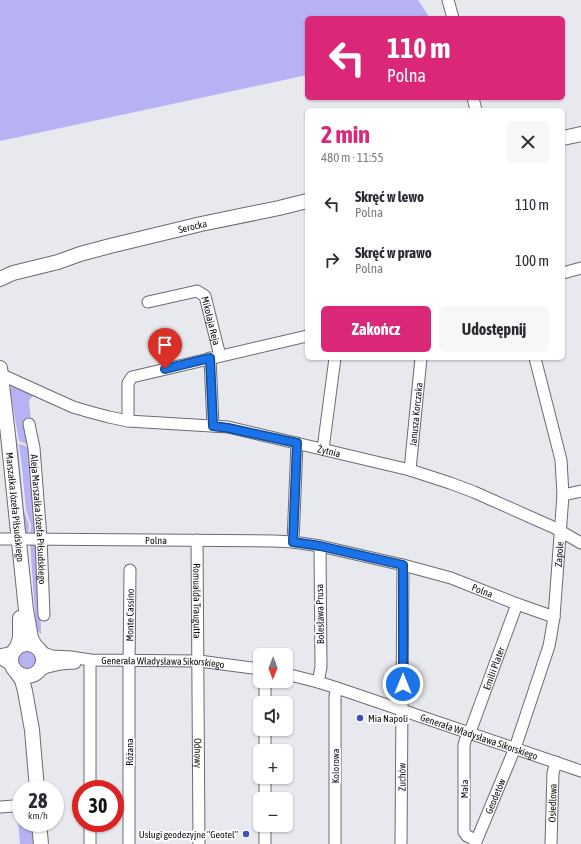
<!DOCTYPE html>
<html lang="pl">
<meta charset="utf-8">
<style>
body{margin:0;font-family:"Asap Condensed",sans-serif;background:#f7f7f7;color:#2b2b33;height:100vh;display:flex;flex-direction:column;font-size:15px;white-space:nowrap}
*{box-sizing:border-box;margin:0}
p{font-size:13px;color:#7c7c81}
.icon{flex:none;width:22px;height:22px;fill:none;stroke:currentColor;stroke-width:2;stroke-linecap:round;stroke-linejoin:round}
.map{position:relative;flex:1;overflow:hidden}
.drawer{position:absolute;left:305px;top:108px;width:260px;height:252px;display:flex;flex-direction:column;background:#fff;border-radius:6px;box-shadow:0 1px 3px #0004}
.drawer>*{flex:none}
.hud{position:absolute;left:305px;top:16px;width:260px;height:84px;border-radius:6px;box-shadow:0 1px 3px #0004;background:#db2777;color:#fff;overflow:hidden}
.needle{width:26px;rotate:181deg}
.controls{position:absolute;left:253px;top:648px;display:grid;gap:8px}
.controls a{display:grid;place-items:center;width:40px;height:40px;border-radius:6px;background:#fff;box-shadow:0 1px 3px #0004;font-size:20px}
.speed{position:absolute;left:12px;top:780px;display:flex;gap:8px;font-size:20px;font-weight:700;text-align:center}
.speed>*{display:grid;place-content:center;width:52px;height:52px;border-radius:50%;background:#fff;box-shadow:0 1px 3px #0004;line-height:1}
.speed small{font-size:10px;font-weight:400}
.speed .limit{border:6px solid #d22;background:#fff;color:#111}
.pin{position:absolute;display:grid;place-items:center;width:34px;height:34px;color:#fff;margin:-41px -17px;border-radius:50% 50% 50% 0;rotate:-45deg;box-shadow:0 0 4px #0007}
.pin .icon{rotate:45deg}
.me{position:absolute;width:44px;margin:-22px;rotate:0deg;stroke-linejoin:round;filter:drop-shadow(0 0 3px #0008)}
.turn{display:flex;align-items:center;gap:14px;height:84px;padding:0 16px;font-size:18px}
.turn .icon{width:52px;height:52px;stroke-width:2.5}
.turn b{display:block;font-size:28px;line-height:34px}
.round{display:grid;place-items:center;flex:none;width:42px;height:42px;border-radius:6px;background:#f7f7f7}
.overview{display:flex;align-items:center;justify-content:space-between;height:68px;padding:0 16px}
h1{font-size:24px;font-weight:700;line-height:30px;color:#db2777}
.action{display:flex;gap:8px;margin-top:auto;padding:8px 16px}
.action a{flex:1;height:46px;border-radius:6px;background:#db2777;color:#fff;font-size:16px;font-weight:700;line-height:46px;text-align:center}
.action a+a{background:#f7f7f7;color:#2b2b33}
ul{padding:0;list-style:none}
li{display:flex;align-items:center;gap:12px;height:56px;padding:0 16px}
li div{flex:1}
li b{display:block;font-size:15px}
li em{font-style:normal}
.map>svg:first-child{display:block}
.green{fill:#b6b2f4}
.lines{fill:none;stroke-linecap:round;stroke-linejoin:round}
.minor-casing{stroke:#6c6b71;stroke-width:13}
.major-casing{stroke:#6c6b71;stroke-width:16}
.minor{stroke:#fff;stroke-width:11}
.major{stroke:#fff;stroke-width:14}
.route-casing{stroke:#114b97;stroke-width:10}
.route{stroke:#1a73e8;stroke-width:7}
.poi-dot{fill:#3d4ec2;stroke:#fff;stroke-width:1.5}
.labels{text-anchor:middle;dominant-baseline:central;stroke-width:4;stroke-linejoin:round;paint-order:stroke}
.street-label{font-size:10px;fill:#0f0f12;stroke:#fff}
.poi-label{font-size:10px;fill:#0f0f12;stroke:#fff;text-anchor:start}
</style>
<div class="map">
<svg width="581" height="844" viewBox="0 0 581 844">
<rect width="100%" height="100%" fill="#e8e8ef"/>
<g class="green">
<path d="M0,0H418L430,18H307V75L0,141Z"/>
<path d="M13,383L36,393L29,400L31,422V446L19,441L10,390Z"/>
<path d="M7,390L18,447L24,510L29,525L28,535H25L24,533Z"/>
<path d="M20,444L31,448L38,531L35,535L30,536L31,525L26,510L22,468L19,445Z"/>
<path d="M30,542L39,545L41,634L36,629Z"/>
<circle cx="27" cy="660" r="10"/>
<path d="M21,821V823H35L37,844H20L18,822Z"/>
</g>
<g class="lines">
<g class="minor-casing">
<g id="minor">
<path d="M448,0L453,18"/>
<path d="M473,98L476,110"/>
<path d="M563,273L581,268"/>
<path id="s1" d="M148,302L197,291L205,296L220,356"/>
<path d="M210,358L213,426"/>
<path id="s2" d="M0,374L73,407L90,412L109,417L128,421L228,427L410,470L450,483L474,492L555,528L581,543"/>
<path d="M128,421V383L132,377L307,336"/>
<path id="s3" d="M29,424L34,448L41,538L44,615"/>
<path d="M323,449L335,358"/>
<path id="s4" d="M410,470L421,358"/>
<path d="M563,495L581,491"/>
<path d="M0,539H13"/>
<path id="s5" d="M19,539L274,541L293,542L320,546L403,565L451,578L517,604L554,617"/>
<path id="s6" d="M197,540L199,844"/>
<path d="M293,542L297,443"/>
<path id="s7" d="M41,652L52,656L71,657L90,660L199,661L260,669"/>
<path d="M0,655L13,652"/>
<path d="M0,658L11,665"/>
<path d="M90,660V789"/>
<path d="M40,670C52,664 63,664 75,663"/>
<path id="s8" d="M286,674L318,682L337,688L581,771"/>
<path d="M318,682L321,667L320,546"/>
<path d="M265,703V681"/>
<path d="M468,731L464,745V832L467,836L476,840"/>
<path id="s9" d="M470,732L517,604"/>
<path d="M265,751V729"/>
<path d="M265,799V777"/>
<path d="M0,807L14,806"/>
<path d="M90,844V823"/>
<path id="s10" d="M129,844V668L130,570"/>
<path d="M265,844V825"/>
<path d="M335,844V696L337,688"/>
<path id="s11" d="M401,844L403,565"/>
<path id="s12" d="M475,844L515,748L549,646L551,635L554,617L563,495L561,460L535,358"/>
<path id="s13" d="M551,844L553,773L556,762"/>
</g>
</g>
<g class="major-casing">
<g id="major">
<path d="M563,138L581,134"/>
<path id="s14" d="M0,279L13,273L58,262L80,254L110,246L201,224L279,208L307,201"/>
<path id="s15" d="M0,368L8,435L26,610L31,638L35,646"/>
<circle cx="27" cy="660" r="16"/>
<path d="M17,647L20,638V618"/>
<path d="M17,673L22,680L25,691L32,730L37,789"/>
<path d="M39,823L41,844"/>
</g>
</g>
<use href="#minor" class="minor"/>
<use href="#major" class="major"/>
</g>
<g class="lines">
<g class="route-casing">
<path id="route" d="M165,369L210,358L213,426L228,428L297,443L293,542L320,546L403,565V684"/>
</g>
<use href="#route" class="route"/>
</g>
<g class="poi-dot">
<circle cx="360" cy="718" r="4"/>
<circle cx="246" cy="834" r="4"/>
</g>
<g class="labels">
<g class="street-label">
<text stroke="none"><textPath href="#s14" startOffset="200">Serocka</textPath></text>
<text stroke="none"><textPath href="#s1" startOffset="85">Mikołaja Reja</textPath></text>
<text stroke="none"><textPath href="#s4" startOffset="56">Janusza Korczaka</textPath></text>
<text stroke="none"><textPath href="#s2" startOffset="341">Żytnia</textPath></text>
<text stroke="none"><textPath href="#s15" startOffset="140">Marszałka Józefa Piłsudskiego</textPath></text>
<text stroke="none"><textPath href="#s3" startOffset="96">Aleja Marszałka Józefa Piłsudskiego</textPath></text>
<text stroke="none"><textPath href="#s5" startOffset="137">Polna</textPath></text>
<text stroke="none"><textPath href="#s12" startOffset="304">Zapole</textPath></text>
<text stroke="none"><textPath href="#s5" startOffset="470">Polna</textPath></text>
<text stroke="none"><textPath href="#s6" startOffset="61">Romualda Traugutta</textPath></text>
<text transform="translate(320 614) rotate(-91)">Bolesława Prusa</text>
<text stroke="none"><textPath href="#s10" startOffset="229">Monte Cassino</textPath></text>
<text stroke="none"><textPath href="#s7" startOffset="123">Generała Władysława Sikorskiego</textPath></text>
<text stroke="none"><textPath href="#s9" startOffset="68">Emilii Plater</textPath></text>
<text stroke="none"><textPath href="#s8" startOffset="203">Generała Władysława Sikorskiego</textPath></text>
<text transform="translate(129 752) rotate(-90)">Różana</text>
<text stroke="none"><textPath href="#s6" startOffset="213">Odnowy</textPath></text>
<text transform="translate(335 766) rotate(-90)">Kolorowa</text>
<text stroke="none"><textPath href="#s11" startOffset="67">Zuchów</textPath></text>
<text transform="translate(464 789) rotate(-90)">Mała</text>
<text stroke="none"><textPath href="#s12" startOffset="52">Geodetów</textPath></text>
<text stroke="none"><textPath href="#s13" startOffset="41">Osiedlowa</textPath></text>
</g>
<g class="poi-label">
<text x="368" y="718">Mia Napoli</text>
<text x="238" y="834" text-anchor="end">Usługi geodezyjne "Geotel"</text>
</g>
</g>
</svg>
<div class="controls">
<a><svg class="needle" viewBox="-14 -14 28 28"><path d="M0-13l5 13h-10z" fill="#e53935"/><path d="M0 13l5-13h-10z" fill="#7c7c81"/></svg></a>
<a><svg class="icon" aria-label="sound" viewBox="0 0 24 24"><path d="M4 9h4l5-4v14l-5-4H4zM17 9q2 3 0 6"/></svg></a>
<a>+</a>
<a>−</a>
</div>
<div class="speed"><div>28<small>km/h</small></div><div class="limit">30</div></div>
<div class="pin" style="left:165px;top:369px;background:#d93025"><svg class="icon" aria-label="arrive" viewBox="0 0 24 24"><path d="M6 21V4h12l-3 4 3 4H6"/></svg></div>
<svg class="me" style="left:403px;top:684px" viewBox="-20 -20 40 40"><circle r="17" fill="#1a73e8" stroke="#fff" stroke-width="3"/><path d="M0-11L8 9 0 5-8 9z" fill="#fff"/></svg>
<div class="hud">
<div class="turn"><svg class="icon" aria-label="left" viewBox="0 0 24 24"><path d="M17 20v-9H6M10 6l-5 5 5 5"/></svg><div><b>110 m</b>Polna</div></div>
</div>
<section class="drawer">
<div class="overview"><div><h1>2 min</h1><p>480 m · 11:55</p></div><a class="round"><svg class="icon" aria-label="close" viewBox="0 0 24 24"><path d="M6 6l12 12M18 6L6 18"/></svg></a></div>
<ul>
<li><svg class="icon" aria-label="left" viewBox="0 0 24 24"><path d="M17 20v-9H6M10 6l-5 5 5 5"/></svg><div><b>Skręć w lewo</b><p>Polna</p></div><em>110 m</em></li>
<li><svg class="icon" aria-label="right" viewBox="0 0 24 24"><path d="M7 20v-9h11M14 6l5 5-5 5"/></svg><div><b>Skręć w prawo</b><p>Polna</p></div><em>100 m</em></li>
</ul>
<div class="action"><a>Zakończ</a><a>Udostępnij</a></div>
</section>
</div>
